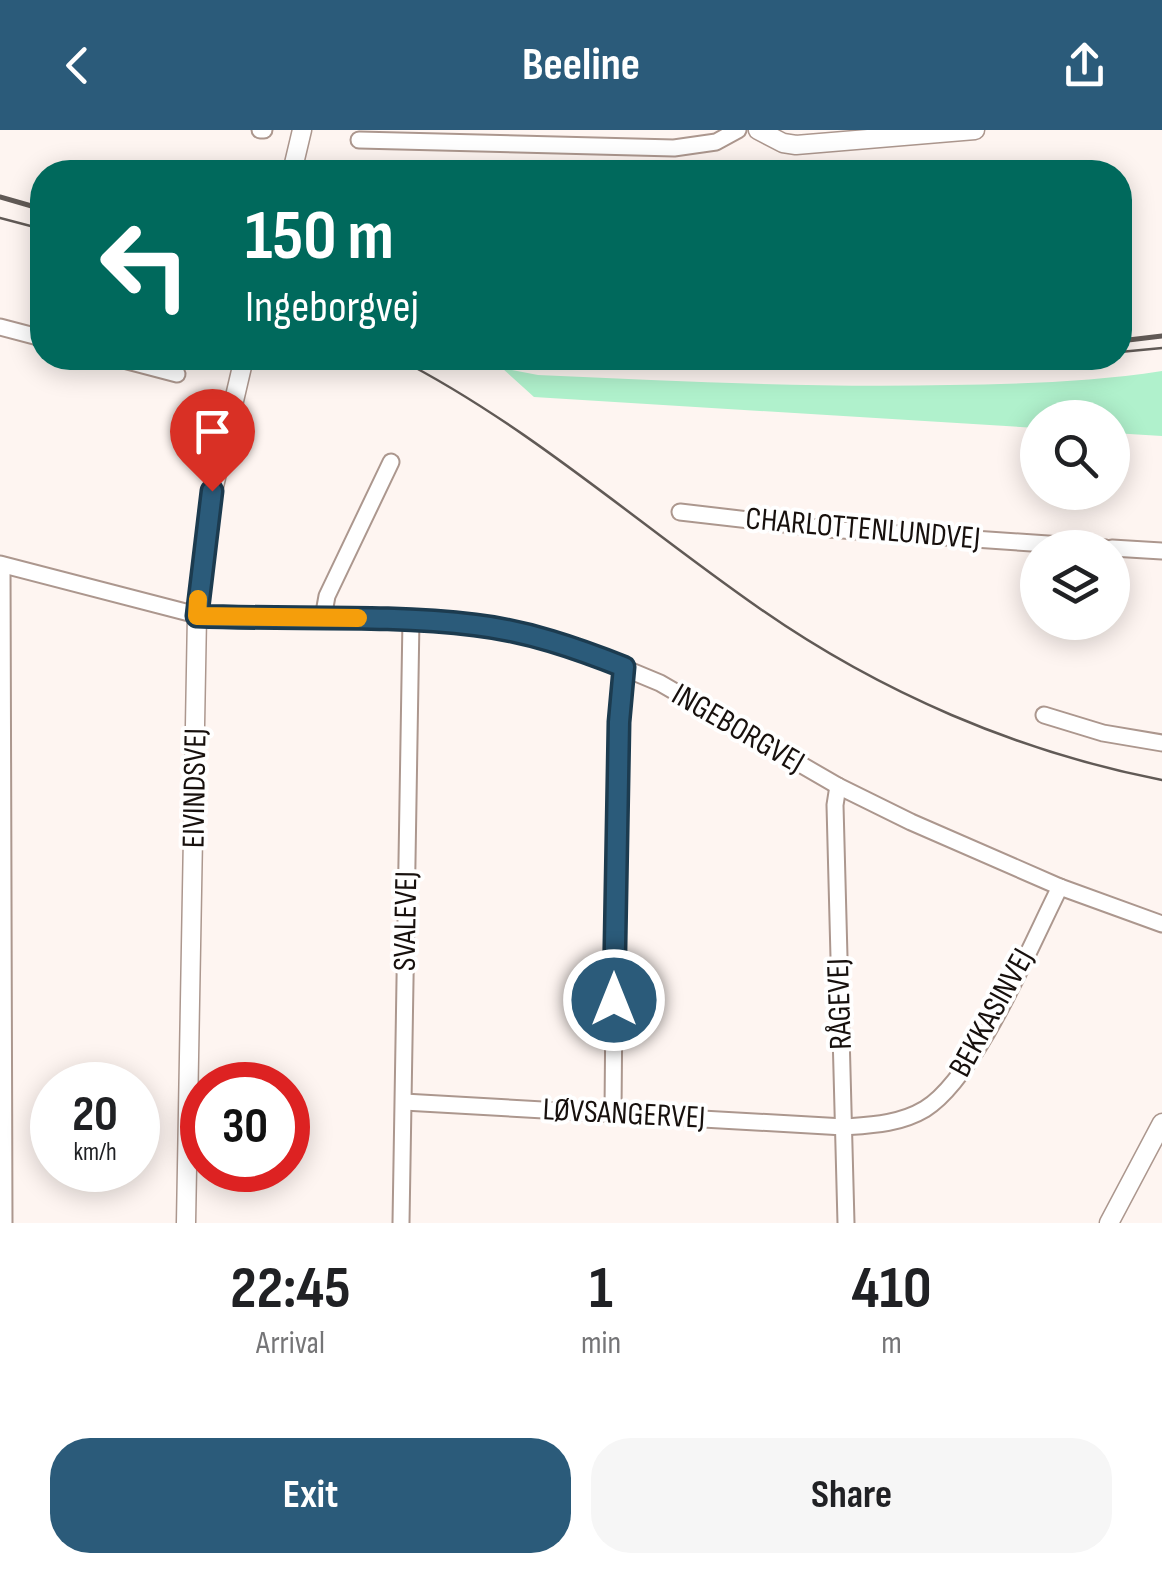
<!DOCTYPE html>
<meta charset="utf-8">
<style>
body{margin:0;font-family:"Sofia Sans Condensed",sans-serif;background:#f6f6f6;color:#202124;height:100vh;display:flex;flex-direction:column;font-size:38px;white-space:nowrap}
*{box-sizing:border-box;margin:0}
p{font-size:32px;color:#757577}
.icon{flex:none;width:55px;height:55px;fill:none;stroke:currentColor;stroke-width:2;stroke-linecap:round;stroke-linejoin:round}
.map{position:relative;height:1093px;overflow:hidden}
.details{display:flex;flex-direction:column;background:#fff;flex:1}
.details>*{flex:none}
.banner{position:absolute;left:30px;top:30px;width:1102px;height:210px;border-radius:40px;box-shadow:0 5px 25px #0003;background:#00695c;color:#fff;overflow:hidden}
.fabs{position:absolute;left:1020px;top:270px;display:grid;gap:20px}
.fabs a{display:grid;place-items:center;width:110px;height:110px;border-radius:50%;background:#fff;box-shadow:0 5px 25px #0003;font-size:50px}
.speed{position:absolute;left:30px;top:932px;display:flex;gap:20px;font-size:50px;font-weight:700;text-align:center}
.speed>*{display:grid;place-content:center;width:130px;height:130px;border-radius:50%;background:#fff;box-shadow:0 5px 25px #0003;line-height:1}
.speed small{font-size:25px;font-weight:400}
.speed .limit{border:15px solid #d22;background:#fff;color:#111}
.pin{position:absolute;display:grid;place-items:center;width:85px;height:85px;color:#fff;margin:-102px -42px;border-radius:50% 50% 50% 0;rotate:-45deg;box-shadow:0 0 10px #0007}
.pin .icon{rotate:45deg}
.me{position:absolute;width:110px;margin:-55px;rotate:0deg;stroke-linejoin:round;filter:drop-shadow(0 0 8px #0008)}
.turn{display:flex;align-items:center;gap:35px;height:210px;padding:0 50px;font-size:45px}
.turn .icon{width:130px;height:130px;stroke-width:2.5}
.turn b{display:block;font-size:70px;line-height:85px}
.eta{display:flex;justify-content:space-evenly;align-items:center;height:170px;text-align:center}
.eta b{font-size:60px;font-weight:700;line-height:70px}
.cta{display:flex;gap:20px;margin-top:auto;padding:20px 50px}
.cta a{flex:1;height:115px;border-radius:40px;background:#2b5b7a;color:#fff;font-size:40px;font-weight:700;line-height:115px;text-align:center}
.cta a+a{background:#f6f6f6;color:#202124}
header{display:flex;justify-content:space-between;align-items:center;height:130px;padding:0 50px;background:#2b5b7a;color:#fff;font-size:45px;font-weight:700}
.map>svg:first-child{display:block}
.green{fill:#b0f1cc}
.lines{fill:none;stroke-linecap:round;stroke-linejoin:round}
.minor-casing{stroke:#ac978e;stroke-width:19}
.tertiary-casing{stroke:#ac978e;stroke-width:21}
.minor{stroke:#fff;stroke-width:15}
.tertiary{stroke:#fff;stroke-width:18}
.tram{stroke:#615a56;stroke-width:2.5}
.rail{stroke:#615a56;stroke-width:5}
.route-casing{stroke:#1c3b4f;stroke-width:25}
.route{stroke:#2b5b7a;stroke-width:18}
.slow{stroke:#f59e0b;stroke-width:18}
.labels{text-anchor:middle;dominant-baseline:central;stroke-width:8;stroke-linejoin:round;paint-order:stroke}
.street-label{font-size:32px;fill:#17100d;stroke:#fff}
</style>
<header><svg class="icon" aria-label="back" viewBox="0 0 24 24"><path d="M15 5l-7 7 7 7"/></svg>Beeline<svg class="icon" aria-label="share" viewBox="0 0 24 24"><path d="M12 15V3M7 8l5-5 5 5M5 13v7h14v-7"/></svg></header>
<div class="map">
<svg width="1162" height="1093" viewBox="0 0 1162 1093">
<rect width="100%" height="100%" fill="#fef5f1"/>
<path class="green" d="M502,238L538,245C675,251 812,258 949,255C1021,254 1091,252 1162,241V306L1113,303L1112,288H1038L1037,298L534,267Z"/>
<g class="lines">
<g class="minor-casing">
<g id="minor">
<path d="M260,0H264"/>
<path d="M359,10L674,18L716,12L738,0"/>
<path d="M0,197L42,208"/>
<path d="M116,228L177,244"/>
<path d="M680,382L827,399L1106,418"/>
<path d="M1112,418L1162,421"/>
<path d="M0,434L197,485L411,489L477,495L571,516L660,553L838,656L911,692L1060,757L1162,794"/>
<path d="M2,435L4,1093"/>
<path d="M323,488L327,466L391,332"/>
<path d="M1044,585L1103,603L1162,613"/>
<path d="M838,656L835,675L846,1093"/>
<path d="M404,972L844,997C872,995 900,994 925,979C976,948 1031,814 1060,757"/>
<path d="M613,983L615,751L623,537"/>
<path d="M401,1093L411,489"/>
</g>
</g>
<g class="tertiary-casing">
<g id="tertiary">
<path d="M758,0L783,13L796,15L975,0"/>
<path d="M292,42L302,0"/>
<path d="M186,1093L197,485L208,382L244,228"/>
<path d="M1109,1093L1162,993"/>
</g>
</g>
<use href="#minor" class="minor"/>
<use href="#tertiary" class="tertiary"/>
<g class="tram">
<path d="M0,88L42,99"/>
<path d="M1120,222L1162,218"/>
<path d="M397,228C528,295 638,394 759,478C879,562 1018,622 1162,650"/>
<path d="M711,228L893,234L1055,228"/>
</g>
<g class="rail">
<path d="M0,67L42,79"/>
<path d="M1120,211L1162,206"/>
</g>
</g>
<g class="lines">
<g class="route-casing">
<path id="route" d="M212,361L197,486C289,490 383,484 475,495C527,501 576,518 624,537L619,592L614,870"/>
</g>
<use href="#route" class="route"/>
<path class="slow" d="M198,469L197,486L358,488"/>
</g>
<g class="labels">
<g class="street-label">
<text transform="translate(863 399) rotate(5)">CHARLOTTENLUNDVEJ</text>
<text transform="translate(738 599) rotate(30)">INGEBORGVEJ</text>
<text transform="translate(195 658) rotate(-89)">EIVINDSVEJ</text>
<text transform="translate(406 791) rotate(-89)">SVALEVEJ</text>
<text transform="translate(840 874) rotate(-92)">RÅGEVEJ</text>
<text transform="translate(992 883) rotate(-61)">BEKKASINVEJ</text>
<text transform="translate(624 984) rotate(3)">LØVSANGERVEJ</text>
</g>
</g>
</svg>
<div class="fabs">
<a><svg class="icon" aria-label="search" viewBox="0 0 24 24"><circle cx="10" cy="10" r="6"/><path d="M15 15l6 6"/></svg></a>
<a><svg class="icon" aria-label="layers" viewBox="0 0 24 24"><path d="M12 4l9 5-9 5-9-5zM3 14l9 5 9-5"/></svg></a>
</div>
<div class="speed"><div>20<small>km/h</small></div><div class="limit">30</div></div>
<div class="pin" style="left:212px;top:361px;background:#d93025"><svg class="icon" aria-label="arrive" viewBox="0 0 24 24"><path d="M6 21V4h12l-3 4 3 4H6"/></svg></div>
<svg class="me" style="left:614px;top:870px" viewBox="-20 -20 40 40"><circle r="17" fill="#2b5b7a" stroke="#fff" stroke-width="3"/><path d="M0-11L8 9 0 5-8 9z" fill="#fff"/></svg>
<div class="banner">
<div class="turn"><svg class="icon" aria-label="left" viewBox="0 0 24 24"><path d="M17 20v-9H6M10 6l-5 5 5 5"/></svg><div><b>150 m</b>Ingeborgvej</div></div>
</div>
</div>
<section class="details">
<div class="eta">
<div><b>22:45</b><p>Arrival</p></div>
<div><b>1</b><p>min</p></div>
<div><b>410</b><p>m</p></div>
</div>
<div class="cta"><a>Exit</a><a>Share</a></div>
</section>
